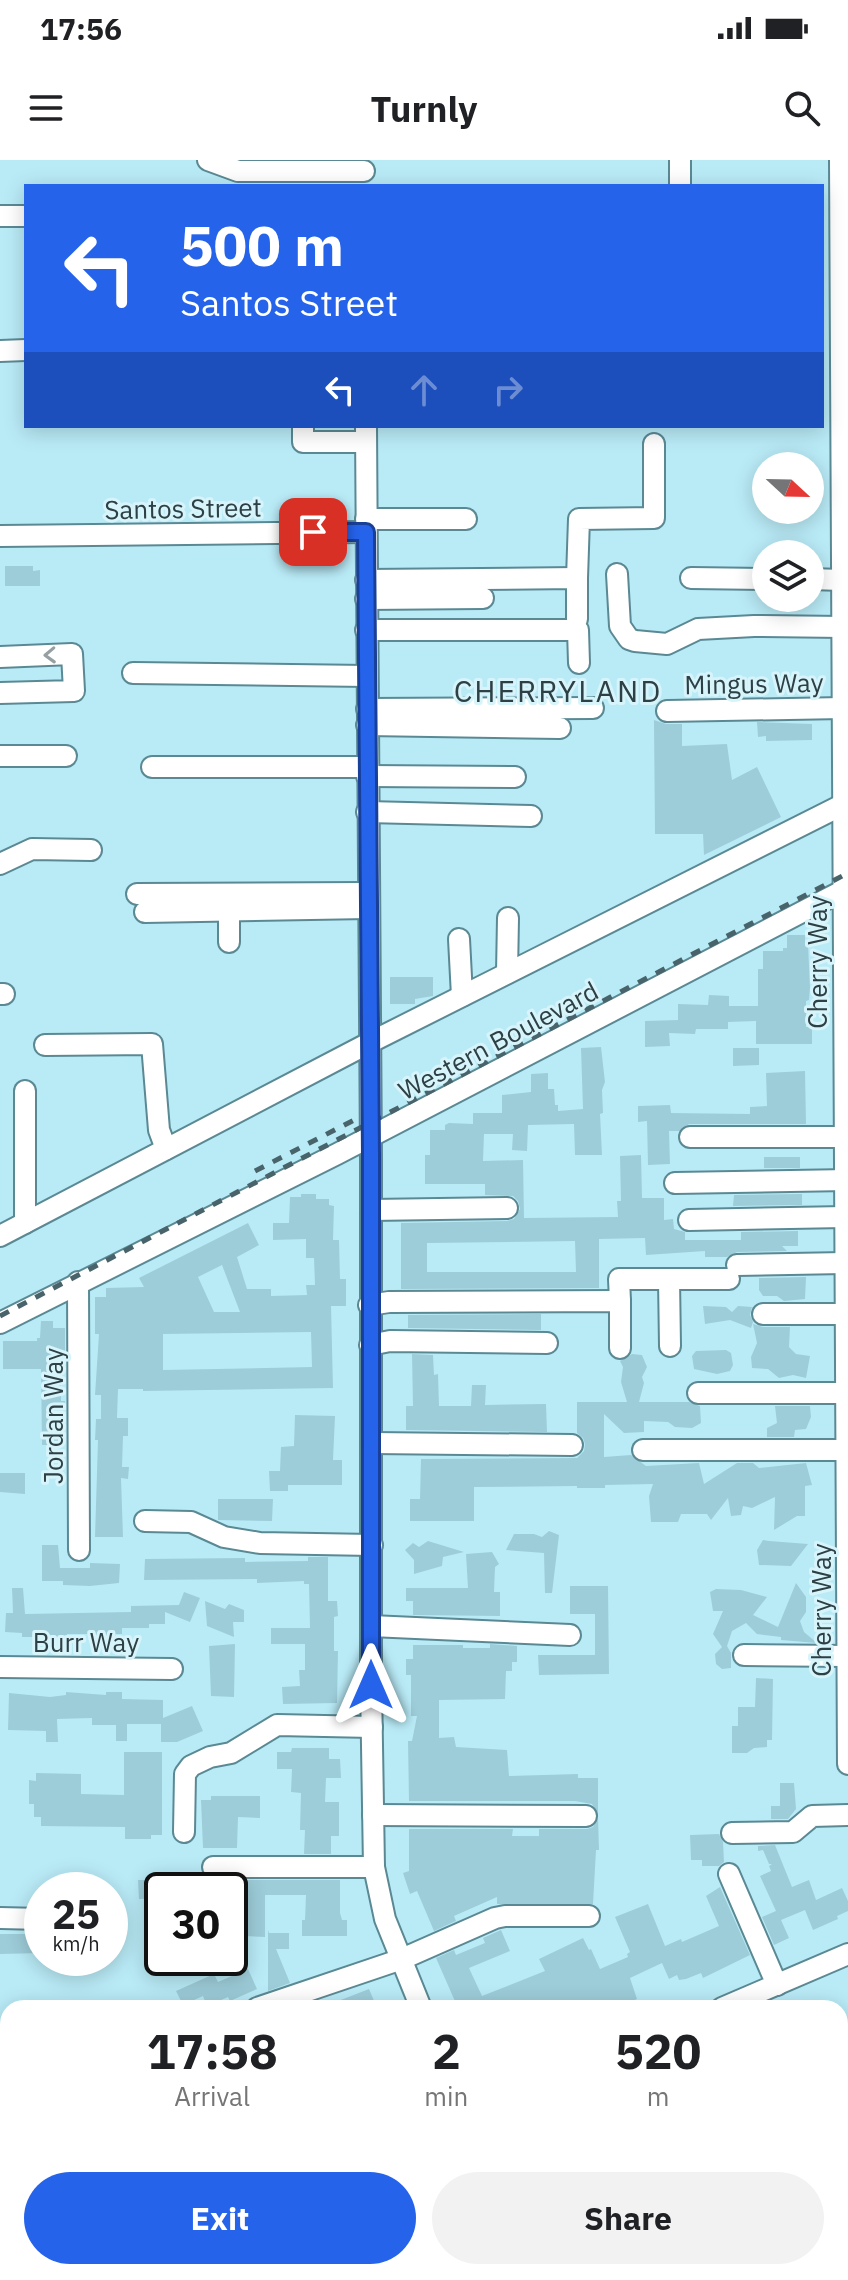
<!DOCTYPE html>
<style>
body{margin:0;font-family:"IBM Plex Sans",sans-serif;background:#f2f2f2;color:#202124;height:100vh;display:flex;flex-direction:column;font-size:30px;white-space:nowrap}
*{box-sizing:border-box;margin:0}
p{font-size:26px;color:#757577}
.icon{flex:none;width:44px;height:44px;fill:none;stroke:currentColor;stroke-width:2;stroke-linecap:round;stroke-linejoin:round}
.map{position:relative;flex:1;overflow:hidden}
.drawer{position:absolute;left:0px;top:1840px;width:848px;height:280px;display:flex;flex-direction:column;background:#fff;border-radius:24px 24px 0 0;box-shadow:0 4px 20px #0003}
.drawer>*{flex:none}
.top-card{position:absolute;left:24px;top:24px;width:800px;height:244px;border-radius:0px;box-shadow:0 4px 20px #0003;background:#2563eb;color:#fff;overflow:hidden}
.needle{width:52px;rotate:112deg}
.tools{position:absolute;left:752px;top:292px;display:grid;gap:16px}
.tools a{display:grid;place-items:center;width:72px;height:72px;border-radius:50%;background:#fff;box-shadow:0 4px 20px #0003;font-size:40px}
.speed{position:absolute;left:24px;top:1712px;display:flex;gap:16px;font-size:40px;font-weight:700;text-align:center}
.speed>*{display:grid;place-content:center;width:104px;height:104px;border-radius:50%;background:#fff;box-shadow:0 4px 20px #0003;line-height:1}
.speed small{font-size:20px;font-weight:400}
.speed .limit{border:4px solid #111;border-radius:12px;background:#fff;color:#111}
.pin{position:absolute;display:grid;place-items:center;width:68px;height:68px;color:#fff;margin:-34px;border-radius:16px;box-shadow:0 4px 12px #0006}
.me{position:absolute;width:88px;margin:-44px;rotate:0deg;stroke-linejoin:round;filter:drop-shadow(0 0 6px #0008)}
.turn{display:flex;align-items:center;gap:28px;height:168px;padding:0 24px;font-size:36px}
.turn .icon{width:104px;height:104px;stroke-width:2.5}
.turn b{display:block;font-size:56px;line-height:68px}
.lanes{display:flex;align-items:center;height:76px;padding:0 24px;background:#0003;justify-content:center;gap:40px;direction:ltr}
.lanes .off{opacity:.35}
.eta{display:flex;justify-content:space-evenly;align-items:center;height:136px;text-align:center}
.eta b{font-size:48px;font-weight:700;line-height:56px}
.action{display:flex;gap:16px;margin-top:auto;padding:16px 24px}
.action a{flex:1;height:92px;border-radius:48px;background:#2563eb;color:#fff;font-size:32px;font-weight:700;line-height:92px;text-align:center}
.action a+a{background:#f2f2f2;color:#202124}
.status{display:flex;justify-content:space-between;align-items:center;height:56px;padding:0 40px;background:#fff;direction:ltr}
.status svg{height:22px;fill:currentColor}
header{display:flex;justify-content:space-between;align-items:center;height:104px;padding:0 24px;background:#fff;font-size:36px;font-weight:700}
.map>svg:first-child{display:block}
.building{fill:#9dcdd9;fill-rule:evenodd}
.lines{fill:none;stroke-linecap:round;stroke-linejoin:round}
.minor-casing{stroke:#5a8994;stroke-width:24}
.major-casing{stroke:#5a8994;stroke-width:30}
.minor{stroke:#fff;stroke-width:20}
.major{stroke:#fff;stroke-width:26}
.rail{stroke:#49636a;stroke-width:5;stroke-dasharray:10 10;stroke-linecap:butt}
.oneway{stroke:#96a0a2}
.route-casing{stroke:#184099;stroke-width:20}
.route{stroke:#2563eb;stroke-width:14}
.labels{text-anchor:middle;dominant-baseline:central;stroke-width:6;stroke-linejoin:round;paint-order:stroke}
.street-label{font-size:26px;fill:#2c4045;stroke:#d7f4fb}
.quarter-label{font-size:30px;letter-spacing:2px;fill:#2c4045;stroke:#d7f4fb}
</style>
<div class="status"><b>17:56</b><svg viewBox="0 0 49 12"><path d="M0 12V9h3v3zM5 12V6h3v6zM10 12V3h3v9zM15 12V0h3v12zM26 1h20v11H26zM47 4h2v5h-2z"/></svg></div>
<header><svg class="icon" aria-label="menu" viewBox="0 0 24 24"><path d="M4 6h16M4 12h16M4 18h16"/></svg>Turnly<svg class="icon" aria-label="search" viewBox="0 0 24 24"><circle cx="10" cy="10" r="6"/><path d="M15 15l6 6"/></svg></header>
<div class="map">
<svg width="848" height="2120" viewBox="0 0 848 2120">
<rect width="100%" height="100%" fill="#b9ebf7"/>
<g class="building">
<path d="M5,406H33V411L40,410V426H5Z"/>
<path d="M654,560L666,564H682V586L727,584L732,620L757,607L781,657L704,695L703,674H655Z"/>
<path d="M757,562L812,564V580L766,581V576L758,577Z"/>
<path d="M787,775H805V783H808L810,828L809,840L806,841V867H812V884H756V861L728,862V869H696L695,874L669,873L670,886L645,887V861L678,860V844L708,845L709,835L729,836V846H758V809H763V791H783V788H787Z"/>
<path d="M390,817H433V836L415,839V844H390Z"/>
<path d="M601,887L605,922L602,930L603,953L600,954L602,995H575L574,964L528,965L527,991L512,990L513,974H484L483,1001L523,1000L524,1058L618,1057L617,1041H621L620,996L641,995L642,1038H664V1060L673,1059L674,1069L685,1072V1080H741V1072L798,1071V1086H782L787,1091L737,1092L727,1097H705V1091L646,1095L645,1078L599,1079V1128L401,1129V1063L507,1061L514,1059L520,1049L518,1041L513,1036L485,1035V1024H425V995H430V970H445V965L449,963L473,964V953H502V935L531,932V914L548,913V929H554L555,945H558V951L583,949L581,888ZM575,1081L576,1112H427V1083Z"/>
<path d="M733,888H759V905L733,906Z"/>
<path d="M805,911L806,964H689L679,971H669L670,1004L648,1005L647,961L638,962V946L670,945L671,953L750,954V947L767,946L766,913Z"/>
<rect x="764" y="997" width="36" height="11"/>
<path d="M301,1034H316V1039H329V1045L334,1046L333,1080H339L340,1119H346V1146H331L333,1228L143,1231V1229H118L117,1258H128V1276H123L122,1307H129L128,1319L121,1318L123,1377H95L98,1280H95L96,1259H101V1235H95L99,1174H95V1137H106V1128L144,1127L139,1118L248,1063L259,1085L237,1097L247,1129H271V1136L307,1135L306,1125H315L314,1098H306V1079L273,1080V1063H289L290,1037H301ZM222,1105L240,1152H214L198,1117ZM311,1172L312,1207L163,1210V1174Z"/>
<path d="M802,1034V1045L733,1046L734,1035Z"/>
<path d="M806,1117L805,1139L784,1141L777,1136H763L759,1130V1118Z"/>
<path d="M703,1146L726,1147L732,1152L738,1146L752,1147L750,1155L753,1162L751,1168L730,1160L705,1164Z"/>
<path d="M541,1154V1170L408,1168V1155Z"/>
<path d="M41,1161H53V1168H65V1208H61V1241H65L62,1285H42L41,1209H3V1181H37V1178H40Z"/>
<path d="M753,1164L763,1167H790L789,1187L796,1194L810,1196L806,1218L793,1215L779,1218L768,1209L752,1208L751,1197L757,1183Z"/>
<path d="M726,1190L731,1193L733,1205L730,1211L717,1214L694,1209L692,1196L696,1191Z"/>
<path d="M412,1194L433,1195L434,1215L438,1214L439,1246H471L472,1225H486L485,1245L546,1244L547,1272L406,1270V1246H413Z"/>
<path d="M632,1194L642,1195L647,1207L642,1217L644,1223L639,1242H689L700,1246L701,1263L692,1268L675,1267L668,1262L644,1261V1272L624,1273L604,1254V1297L631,1295L646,1306L699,1303L704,1324L737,1303H753L759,1308L806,1303L812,1325L805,1326V1356H797L774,1370L775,1337L752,1348L743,1346L741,1355L731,1356L728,1338L711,1360L707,1354H681L678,1362H651L649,1336L653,1324L605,1325V1328H577V1326L474,1327V1361H410V1339H420L421,1299L577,1298L584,1291L585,1284L583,1278L577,1273V1242H627L621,1222L623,1207L620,1201Z"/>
<path d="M810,1246L811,1257L806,1269L795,1270L794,1277H767V1268L777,1263L775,1246Z"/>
<path d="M295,1255L335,1256L333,1300H342V1325H288V1331H270L269,1311H280L281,1287L294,1286Z"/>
<path d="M0,1313H25V1334L0,1332Z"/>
<path d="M218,1339H273L272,1361L218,1360Z"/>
<path d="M549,1371L559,1375L552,1433H545L544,1393L506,1390L514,1374H534L542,1377Z"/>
<path d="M763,1380L769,1381L808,1384L791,1406L759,1405L757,1390Z"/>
<path d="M428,1381L464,1392L443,1397L442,1406L414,1414V1400L405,1390L413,1383L419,1387Z"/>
<path d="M42,1385H58L60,1408H90V1403L120,1404L119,1423L90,1426L63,1425V1421H42Z"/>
<path d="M492,1392L499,1404L495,1407L494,1432H500V1456L413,1455V1441H406V1428H468L466,1394Z"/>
<path d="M308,1397H328V1441H337L338,1456L334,1457V1491H338L337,1543L283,1544L282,1527L300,1526L299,1510H305V1484H271V1468H310L309,1424H304V1421L257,1423V1419L144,1420L145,1399L245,1398V1402L308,1401Z"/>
<path d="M796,1423L806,1437V1452L800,1461L804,1472L817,1483L781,1480V1477L757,1474L746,1463L732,1471L727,1486L731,1493V1508L722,1509L716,1504L715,1494L722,1487L713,1474L723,1451H713L710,1432L716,1429L741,1430L767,1437L753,1455L778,1467Z"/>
<path d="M570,1426H608L609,1514L539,1515L538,1495H595V1454H570Z"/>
<path d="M12,1428H23L25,1454L131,1452V1446L179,1445L184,1432L200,1438L190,1462L165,1452V1464H149V1468H122V1474H108V1477H92V1474H67V1477H22V1473L5,1472L6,1453H13Z"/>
<path d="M205,1441L225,1449L229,1444L244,1450V1462H233L234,1477L207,1466Z"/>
<path d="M235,1484L234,1537L211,1536L209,1486Z"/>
<path d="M490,1484L517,1486V1502H512V1511H506L505,1539L439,1540V1578L454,1577L456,1587L507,1590L509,1616L578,1614V1618H598V1654L592,1644L575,1641H409L408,1581H412L417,1556H411V1515H406V1499H413V1485H463V1488H490Z"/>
<path d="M756,1518L773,1519L772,1580H767V1587L754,1588L747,1593H732V1566H738V1547H755Z"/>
<path d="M66,1532L106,1535V1532H122V1539L163,1540V1558L192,1546L203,1571L177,1582H161V1564H127V1581H116V1565H92V1558L57,1559L58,1582H46V1571L8,1570L9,1533L50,1537L66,1535Z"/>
<path d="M292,1588H329V1599H340L341,1618H326L325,1642H339V1676H331V1694H304L305,1670H300L301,1633L291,1632L292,1609H277V1592H291Z"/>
<path d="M124,1592H162V1675H151V1679H125V1667L41,1666V1657H34V1644H29V1620L36,1621V1613L81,1614V1634L124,1635Z"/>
<path d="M780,1623H794L796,1649L788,1659H771V1646H780Z"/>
<path d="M211,1636H260V1658L238,1657L237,1688H203L201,1640H211Z"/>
<path d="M598,1658L599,1690H596L593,1744H497V1737L454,1756L456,1761L434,1771L417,1731L410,1734L403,1713L409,1711V1669H513L512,1676H539V1669H587L593,1667Z"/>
<path d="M719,1674L723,1682L724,1702L719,1706H702V1700H691L690,1675Z"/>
<path d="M775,1685L792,1727L809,1720L816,1740L842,1728L848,1741V1751L837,1756L838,1759L813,1770L805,1750L781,1760L789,1778L774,1785L762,1757L776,1751L760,1716L771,1711L769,1706L772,1704H769L763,1690L758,1691V1686Z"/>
<path d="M169,1716H204L213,1720H340V1753L342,1760H347V1776H302V1760H305L306,1735H265V1777L243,1776V1736H230V1730H169Z"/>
<path d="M138,1720H162V1738L139,1739Z"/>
<path d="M720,1727L750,1795L703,1818L701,1813L686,1819L679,1820L677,1815L669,1819L662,1803L630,1818L637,1839L616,1848H498L496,1844L481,1848L477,1842L458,1848L436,1798L454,1790L456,1795L485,1783L483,1778L501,1770L510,1791L469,1808L482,1836L545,1811L539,1799L583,1778L589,1790L591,1789L600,1809L628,1797L627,1794L630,1792L615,1757L648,1744L665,1786L681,1779L682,1782L719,1766L706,1736Z"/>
<path d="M268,1770L269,1773H289V1789H276L290,1823L268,1831Z"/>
<path d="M0,1774H42V1793L0,1794Z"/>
<path d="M248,1809L257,1829L230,1841L228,1837L212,1844L211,1841L206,1844L203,1836L183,1845L176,1831L214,1814L218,1822Z"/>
<path d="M369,1829L377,1848H323V1847Z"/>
</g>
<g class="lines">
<g class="minor-casing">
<g id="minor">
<path d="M208,0L238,11H364"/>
<path d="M680,0V26"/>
<path d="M840,0L848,1604"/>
<path d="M0,56H26"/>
<path d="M0,191L26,190"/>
<path d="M303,266V282H366"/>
<path d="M366,266L371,999V1525L374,1707L385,1759L421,1848"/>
<path d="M366,359H466"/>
<path d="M0,376L366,372"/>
<path d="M617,414L620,466L629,479L635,481L667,484L698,469L754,466L843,467"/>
<path d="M577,418L579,359L654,358V284"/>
<path d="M691,418L766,419"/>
<path d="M810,419L842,420"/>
<path d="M366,420L577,418V459"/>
<path d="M366,439L483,438"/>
<path d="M366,470H578L579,503"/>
<path d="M0,497L72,494L74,531L0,533"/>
<path d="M133,513L367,516"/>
<path d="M367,549L593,548"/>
<path d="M667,551L843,548"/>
<path d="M367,565L560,568"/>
<path d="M0,596H66"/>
<path d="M152,607H367"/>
<path d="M367,616L515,617"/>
<path d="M367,652L531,656"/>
<path d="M0,704L32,689L91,690"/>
<path d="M137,734L368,733"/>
<path d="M145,752L368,748"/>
<path d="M459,779L462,836"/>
<path d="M229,782V751"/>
<path d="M507,813L508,758"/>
<path d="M0,834H4"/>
<path d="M45,885L152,884L159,970L166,989"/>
<path d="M25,931V1063"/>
<path d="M690,977H844"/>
<path d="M675,1023L848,1020"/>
<path d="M371,1050L507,1048"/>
<path d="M689,1060L845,1057"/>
<path d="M0,1076L369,883L848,642"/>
<path d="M737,1105L845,1103"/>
<path d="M669,1119L670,1186"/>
<path d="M78,1122L79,1390"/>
<path d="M620,1141L619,1119H729"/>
<path d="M369,1145L389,1142L620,1141V1188"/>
<path d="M763,1154H847"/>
<path d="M0,1163L337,994L848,728"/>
<path d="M370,1185L390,1181L547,1183"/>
<path d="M698,1233H848"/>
<path d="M372,1283L572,1285"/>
<path d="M643,1290H846"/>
<path d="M145,1361L191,1362L224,1377L260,1383L372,1385"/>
<path d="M371,1466L570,1475"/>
<path d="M744,1495L847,1496"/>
<path d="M0,1507L172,1509"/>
<path d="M373,1655L586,1656"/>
<path d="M184,1672L185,1614L191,1606L210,1597L231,1593L277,1565L372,1567"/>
<path d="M732,1673L793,1672L812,1656L848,1655"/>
<path d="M213,1707H374"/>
<path d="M729,1714L777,1825"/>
<path d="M0,1758L42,1759"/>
<path d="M257,1848L402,1799L495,1758L505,1756H589"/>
<path d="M722,1848L848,1794"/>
<path d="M840,2061L848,2081"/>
<path d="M530,2112L533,2120"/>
<path d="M797,2112L799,2117"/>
<path d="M65,2120L85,2112"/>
</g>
</g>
<g class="major-casing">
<g id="major">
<path d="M840,2058L848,2054"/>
<path d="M689,2120L709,2112"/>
</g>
</g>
<use href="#minor" class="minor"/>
<use href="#major" class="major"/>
<g class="rail">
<path d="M255,1011L358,958"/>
<path d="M0,1156L848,713"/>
</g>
</g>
<defs><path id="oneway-chevron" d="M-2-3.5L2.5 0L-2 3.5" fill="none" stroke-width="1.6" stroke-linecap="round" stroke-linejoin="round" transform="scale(2)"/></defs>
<use class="oneway" href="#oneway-chevron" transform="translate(50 495) rotate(178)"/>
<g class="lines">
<g class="route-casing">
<path id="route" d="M313,372H366L371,993V1525"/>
</g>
<use href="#route" class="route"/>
</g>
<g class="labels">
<g class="street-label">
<text transform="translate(183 348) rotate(-1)">Santos Street</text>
<text transform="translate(754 523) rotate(-1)">Mingus Way</text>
<text transform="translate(817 802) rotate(-90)">Cherry Way</text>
<text transform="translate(498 880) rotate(-28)">Western Boulevard</text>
<text transform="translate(53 1256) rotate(-90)">Jordan Way</text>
<text transform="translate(821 1450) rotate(-90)">Cherry Way</text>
<text x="86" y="1482">Burr Way</text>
</g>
<g class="quarter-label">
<text x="558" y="530">CHERRYLAND</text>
</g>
</g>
</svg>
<div class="tools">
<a><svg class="needle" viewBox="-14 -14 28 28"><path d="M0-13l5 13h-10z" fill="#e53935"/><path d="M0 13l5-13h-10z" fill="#757577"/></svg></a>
<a><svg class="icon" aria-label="layers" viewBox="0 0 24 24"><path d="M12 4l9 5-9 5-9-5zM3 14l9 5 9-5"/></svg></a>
</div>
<div class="speed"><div>25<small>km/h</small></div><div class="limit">30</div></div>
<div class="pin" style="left:313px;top:372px;background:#d93025"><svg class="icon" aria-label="arrive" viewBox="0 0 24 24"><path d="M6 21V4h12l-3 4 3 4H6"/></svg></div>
<svg class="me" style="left:371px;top:1525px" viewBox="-20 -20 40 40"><path d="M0-17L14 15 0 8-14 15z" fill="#2563eb" stroke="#fff" stroke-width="4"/></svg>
<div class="top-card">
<div class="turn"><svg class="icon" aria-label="left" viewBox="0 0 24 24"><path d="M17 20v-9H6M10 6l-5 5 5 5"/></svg><div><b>500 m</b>Santos Street</div></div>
<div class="lanes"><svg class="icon" aria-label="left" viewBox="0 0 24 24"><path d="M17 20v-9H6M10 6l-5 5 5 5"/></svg><svg class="icon off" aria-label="ahead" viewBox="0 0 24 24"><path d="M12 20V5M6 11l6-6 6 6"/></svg><svg class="icon off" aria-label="right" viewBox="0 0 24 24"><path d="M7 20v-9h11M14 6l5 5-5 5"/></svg></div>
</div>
<section class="drawer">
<div class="eta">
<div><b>17:58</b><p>Arrival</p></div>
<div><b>2</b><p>min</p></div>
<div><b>520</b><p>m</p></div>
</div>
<div class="action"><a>Exit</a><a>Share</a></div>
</section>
</div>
